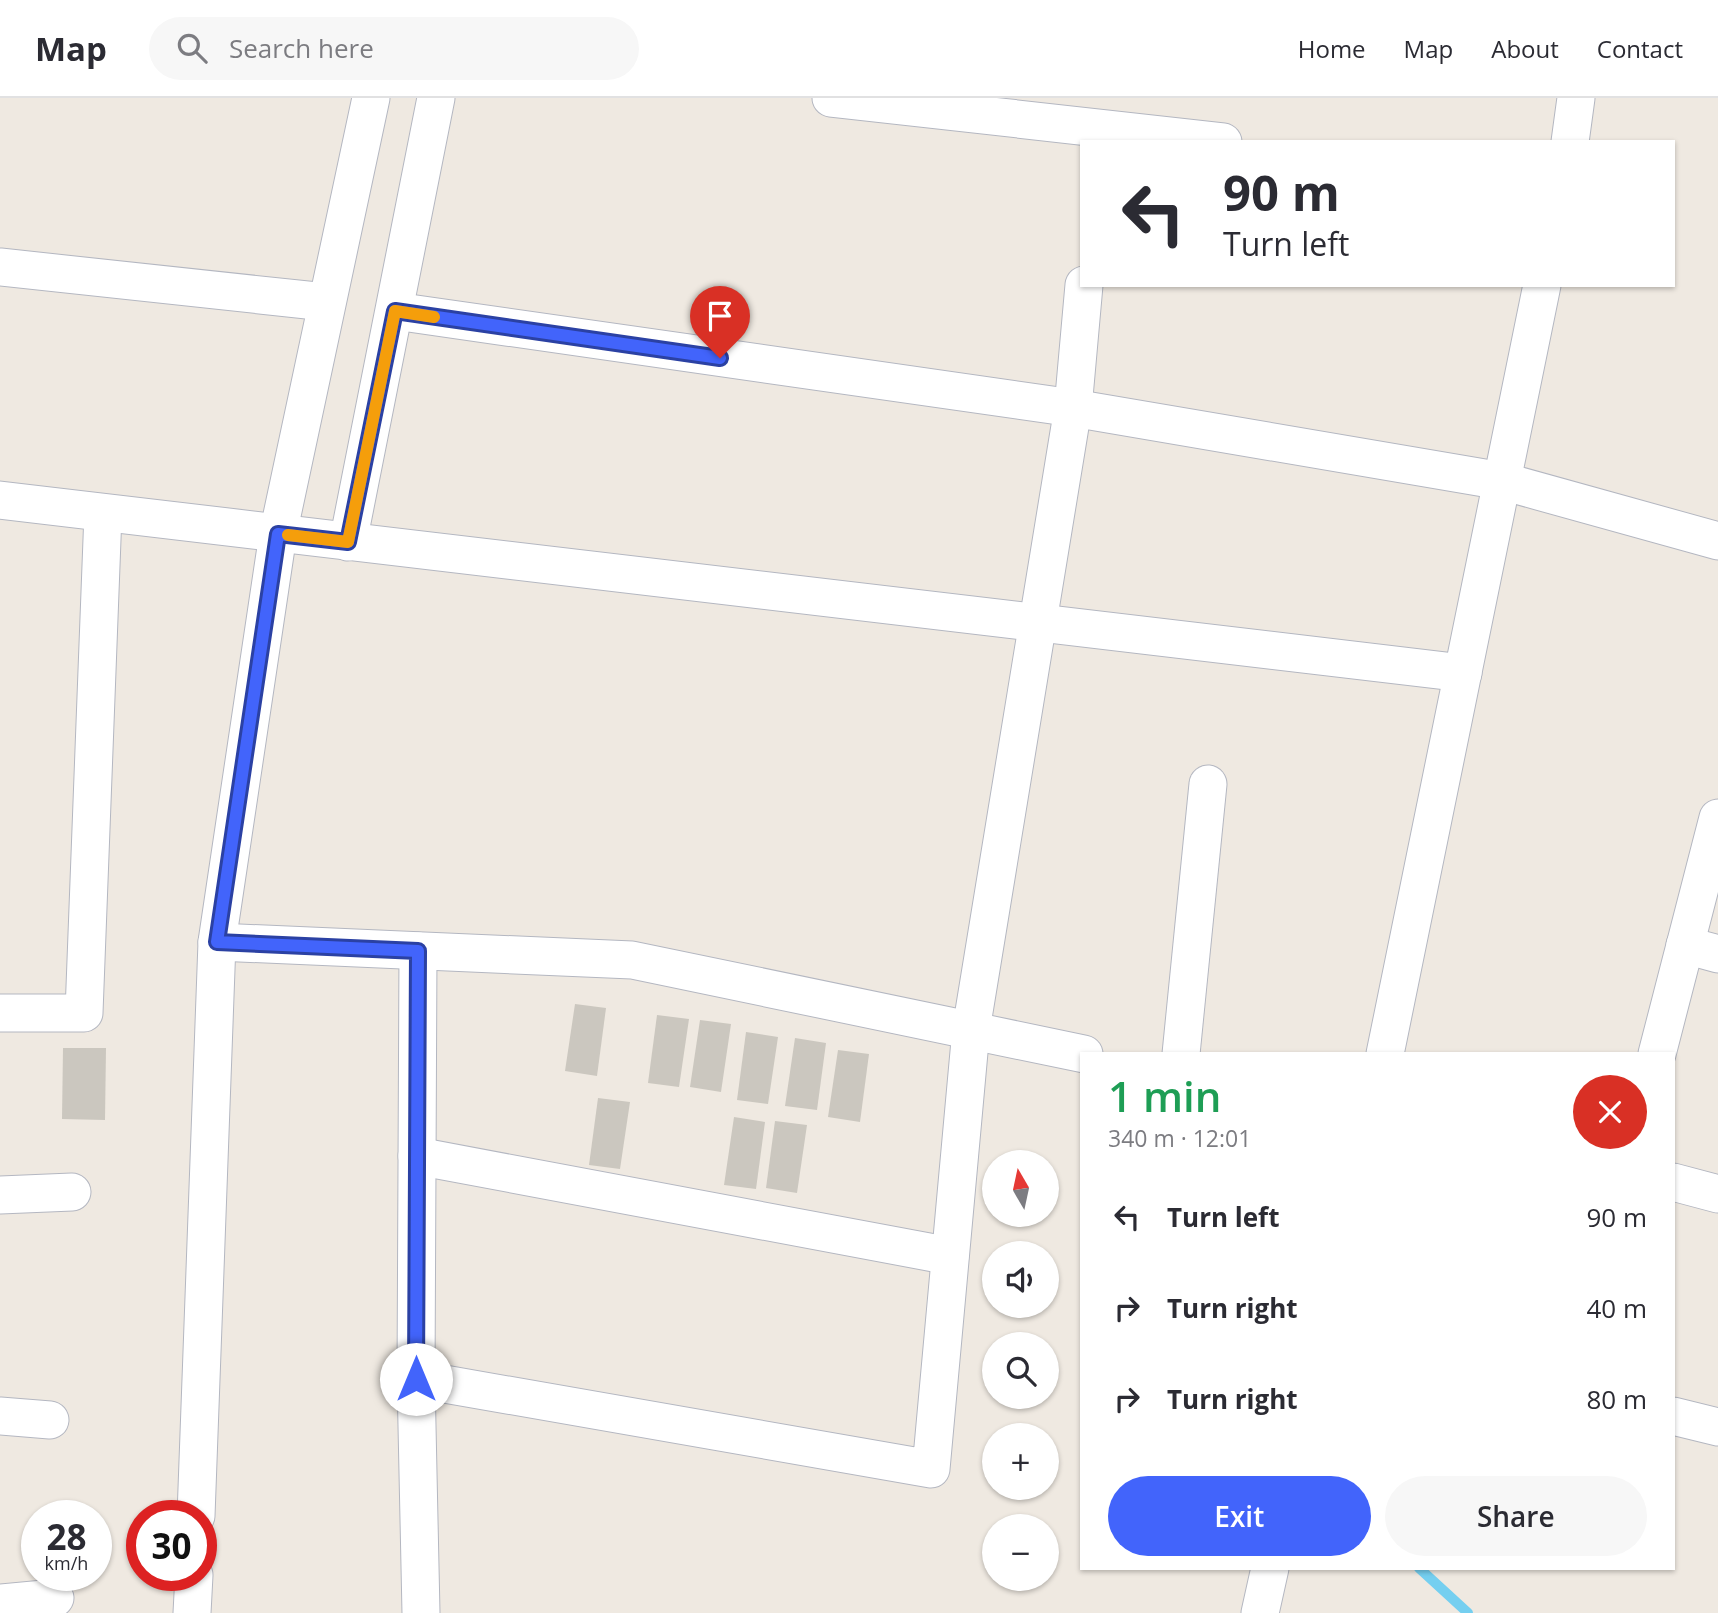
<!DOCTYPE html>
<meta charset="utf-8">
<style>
body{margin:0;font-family:"Open Sans",sans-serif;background:#f7f7f7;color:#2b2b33;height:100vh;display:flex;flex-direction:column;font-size:26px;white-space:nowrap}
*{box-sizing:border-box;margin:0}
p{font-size:23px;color:#7c7c81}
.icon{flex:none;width:38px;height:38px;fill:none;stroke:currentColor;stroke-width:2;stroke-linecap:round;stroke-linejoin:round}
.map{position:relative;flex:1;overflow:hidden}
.side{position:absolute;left:1080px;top:954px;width:595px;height:518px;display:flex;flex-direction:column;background:#fff;border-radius:0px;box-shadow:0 2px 5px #0004}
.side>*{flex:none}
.banner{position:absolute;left:1080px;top:42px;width:595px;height:147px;border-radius:0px;box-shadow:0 2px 5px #0004;background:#fff;color:#2b2b33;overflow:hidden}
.needle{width:46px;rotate:351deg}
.tools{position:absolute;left:982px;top:1052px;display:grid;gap:14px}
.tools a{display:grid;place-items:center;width:77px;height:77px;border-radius:50%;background:#fff;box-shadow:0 2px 5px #0004;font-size:35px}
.speed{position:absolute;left:21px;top:1402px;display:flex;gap:14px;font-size:35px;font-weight:700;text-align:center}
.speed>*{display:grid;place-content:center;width:91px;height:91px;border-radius:50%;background:#fff;box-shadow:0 2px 5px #0004;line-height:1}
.speed small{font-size:18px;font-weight:400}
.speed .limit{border:10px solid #d22;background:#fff;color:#111}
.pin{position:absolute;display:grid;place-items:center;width:60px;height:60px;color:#fff;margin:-72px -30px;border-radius:50% 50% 50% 0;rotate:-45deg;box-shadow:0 0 7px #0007}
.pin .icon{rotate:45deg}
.me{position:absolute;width:77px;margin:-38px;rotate:0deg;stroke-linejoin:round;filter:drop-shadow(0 0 5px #0008)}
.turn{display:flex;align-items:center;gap:24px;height:147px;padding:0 28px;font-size:32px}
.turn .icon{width:91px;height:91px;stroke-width:2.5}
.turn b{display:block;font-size:49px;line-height:60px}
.round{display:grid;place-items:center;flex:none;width:74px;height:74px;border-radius:37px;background:#f7f7f7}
.head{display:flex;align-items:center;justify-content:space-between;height:119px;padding:0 28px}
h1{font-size:42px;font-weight:600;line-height:52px;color:#1e9e55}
.primary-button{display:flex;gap:14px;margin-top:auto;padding:14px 28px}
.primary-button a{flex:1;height:80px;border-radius:42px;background:#4264fb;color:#fff;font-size:28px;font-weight:600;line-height:80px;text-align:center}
.primary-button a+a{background:#f7f7f7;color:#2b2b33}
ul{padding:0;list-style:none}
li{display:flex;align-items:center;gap:21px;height:91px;padding:0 28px}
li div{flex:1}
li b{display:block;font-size:26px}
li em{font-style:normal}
header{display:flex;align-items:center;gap:42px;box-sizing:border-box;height:98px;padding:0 35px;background:#fff;border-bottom:2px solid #e1e1e2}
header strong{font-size:33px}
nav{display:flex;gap:38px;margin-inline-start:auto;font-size:24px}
.search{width:490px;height:63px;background:#f7f7f7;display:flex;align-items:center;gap:18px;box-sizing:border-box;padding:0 24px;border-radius:38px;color:#7c7c81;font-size:26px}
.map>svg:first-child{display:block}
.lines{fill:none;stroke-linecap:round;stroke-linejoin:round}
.stream{stroke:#75cff0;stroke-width:10}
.building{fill:#cbc7bf}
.minor-casing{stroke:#b4b7c1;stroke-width:39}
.minor{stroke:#fff;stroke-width:37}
.route-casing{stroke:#2b41a3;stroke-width:18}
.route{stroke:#4264fb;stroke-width:12}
.slow{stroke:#f59e0b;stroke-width:12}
</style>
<header>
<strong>Map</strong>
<div class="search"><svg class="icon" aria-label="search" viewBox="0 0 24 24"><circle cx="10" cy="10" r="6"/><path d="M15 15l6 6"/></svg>Search here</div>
<nav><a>Home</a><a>Map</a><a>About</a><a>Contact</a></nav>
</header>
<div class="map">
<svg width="1718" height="1515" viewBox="0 0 1718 1515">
<rect width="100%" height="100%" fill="#efe9e1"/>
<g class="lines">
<path class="stream" d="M1419,1470L1468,1515"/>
</g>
<g class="building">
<path d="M575,906L606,910L597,978L565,973Z"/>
<path d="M657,917L689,921L679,989L648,985Z"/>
<path d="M700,922L731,926L721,994L690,989Z"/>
<path d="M746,934L778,939L768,1006L737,1002Z"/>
<path d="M795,940L826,945L817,1012L785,1008Z"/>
<path d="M63,950H106L105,1022L62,1021Z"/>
<path d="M838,952L869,956L860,1024L828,1019Z"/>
<path d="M598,1000L630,1004L620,1071L589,1067Z"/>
<path d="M734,1019L765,1024L756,1091L724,1087Z"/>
<path d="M775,1023L807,1027L797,1095L766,1090Z"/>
</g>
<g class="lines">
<g class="minor-casing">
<g id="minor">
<path d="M831,0L1223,44"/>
<path d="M1570,44L1576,0"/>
<path d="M0,169L326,204"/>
<path d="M395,213L1073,310L1502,383L1718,443"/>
<path d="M0,402L1463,575"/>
<path d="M348,444L436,0"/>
<path d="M217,844L632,862L1084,956"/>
<path d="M1685,847L1718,856"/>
<path d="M418,853L416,1281L421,1515"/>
<path d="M0,915H84L103,415"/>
<path d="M1181,956L1208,686"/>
<path d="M1385,956L1542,187"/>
<path d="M1657,956L1718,720"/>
<path d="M417,1058L950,1158"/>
<path d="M1673,1084L1718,1096"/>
<path d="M0,1097L72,1094"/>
<path d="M416,1281L931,1371L971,932L1073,310L1084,187"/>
<path d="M0,1318L50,1322"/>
<path d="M1673,1318L1718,1329"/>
<path d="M196,1418L217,844L278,436L371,0"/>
<path d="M0,1505L55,1500"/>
<path d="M192,1515L194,1477"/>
<path d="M1260,1515L1270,1470"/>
</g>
</g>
<use href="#minor" class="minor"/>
</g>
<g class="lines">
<g class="route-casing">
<path id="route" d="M416,1281L418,853L217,844L278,436L348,444L395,213L720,260"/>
</g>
<use href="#route" class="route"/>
<path class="slow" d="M288,437L348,444L395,213L434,219"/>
</g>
</svg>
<div class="tools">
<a><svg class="needle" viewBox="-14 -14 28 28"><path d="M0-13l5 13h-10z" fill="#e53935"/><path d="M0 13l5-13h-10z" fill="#7c7c81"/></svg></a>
<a><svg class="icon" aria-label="sound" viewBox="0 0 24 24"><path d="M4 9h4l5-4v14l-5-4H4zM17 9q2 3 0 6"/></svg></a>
<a><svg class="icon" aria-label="search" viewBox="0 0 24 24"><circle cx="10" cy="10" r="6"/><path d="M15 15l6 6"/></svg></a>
<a>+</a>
<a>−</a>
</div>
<div class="speed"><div>28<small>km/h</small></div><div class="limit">30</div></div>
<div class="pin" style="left:720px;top:260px;background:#d93025"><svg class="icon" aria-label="arrive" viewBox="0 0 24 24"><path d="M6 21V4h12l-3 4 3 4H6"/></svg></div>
<svg class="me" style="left:416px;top:1281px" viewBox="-20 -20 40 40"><circle r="19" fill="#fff"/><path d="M0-13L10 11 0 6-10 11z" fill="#4264fb"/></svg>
<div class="banner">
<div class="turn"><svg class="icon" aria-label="left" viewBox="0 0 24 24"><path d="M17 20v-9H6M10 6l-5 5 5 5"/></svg><div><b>90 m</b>Turn left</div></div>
</div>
<section class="side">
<div class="head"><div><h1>1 min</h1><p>340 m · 12:01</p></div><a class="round" style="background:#d93025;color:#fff"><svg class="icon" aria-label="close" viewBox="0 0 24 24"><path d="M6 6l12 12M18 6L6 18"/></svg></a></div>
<ul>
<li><svg class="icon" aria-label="left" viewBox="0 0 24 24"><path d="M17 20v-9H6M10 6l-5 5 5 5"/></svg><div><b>Turn left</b></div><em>90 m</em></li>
<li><svg class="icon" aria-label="right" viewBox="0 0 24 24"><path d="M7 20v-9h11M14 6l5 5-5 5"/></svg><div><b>Turn right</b></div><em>40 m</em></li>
<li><svg class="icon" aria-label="right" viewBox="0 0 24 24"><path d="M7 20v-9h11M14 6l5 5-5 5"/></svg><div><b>Turn right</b></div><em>80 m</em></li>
</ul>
<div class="primary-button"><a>Exit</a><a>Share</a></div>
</section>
</div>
